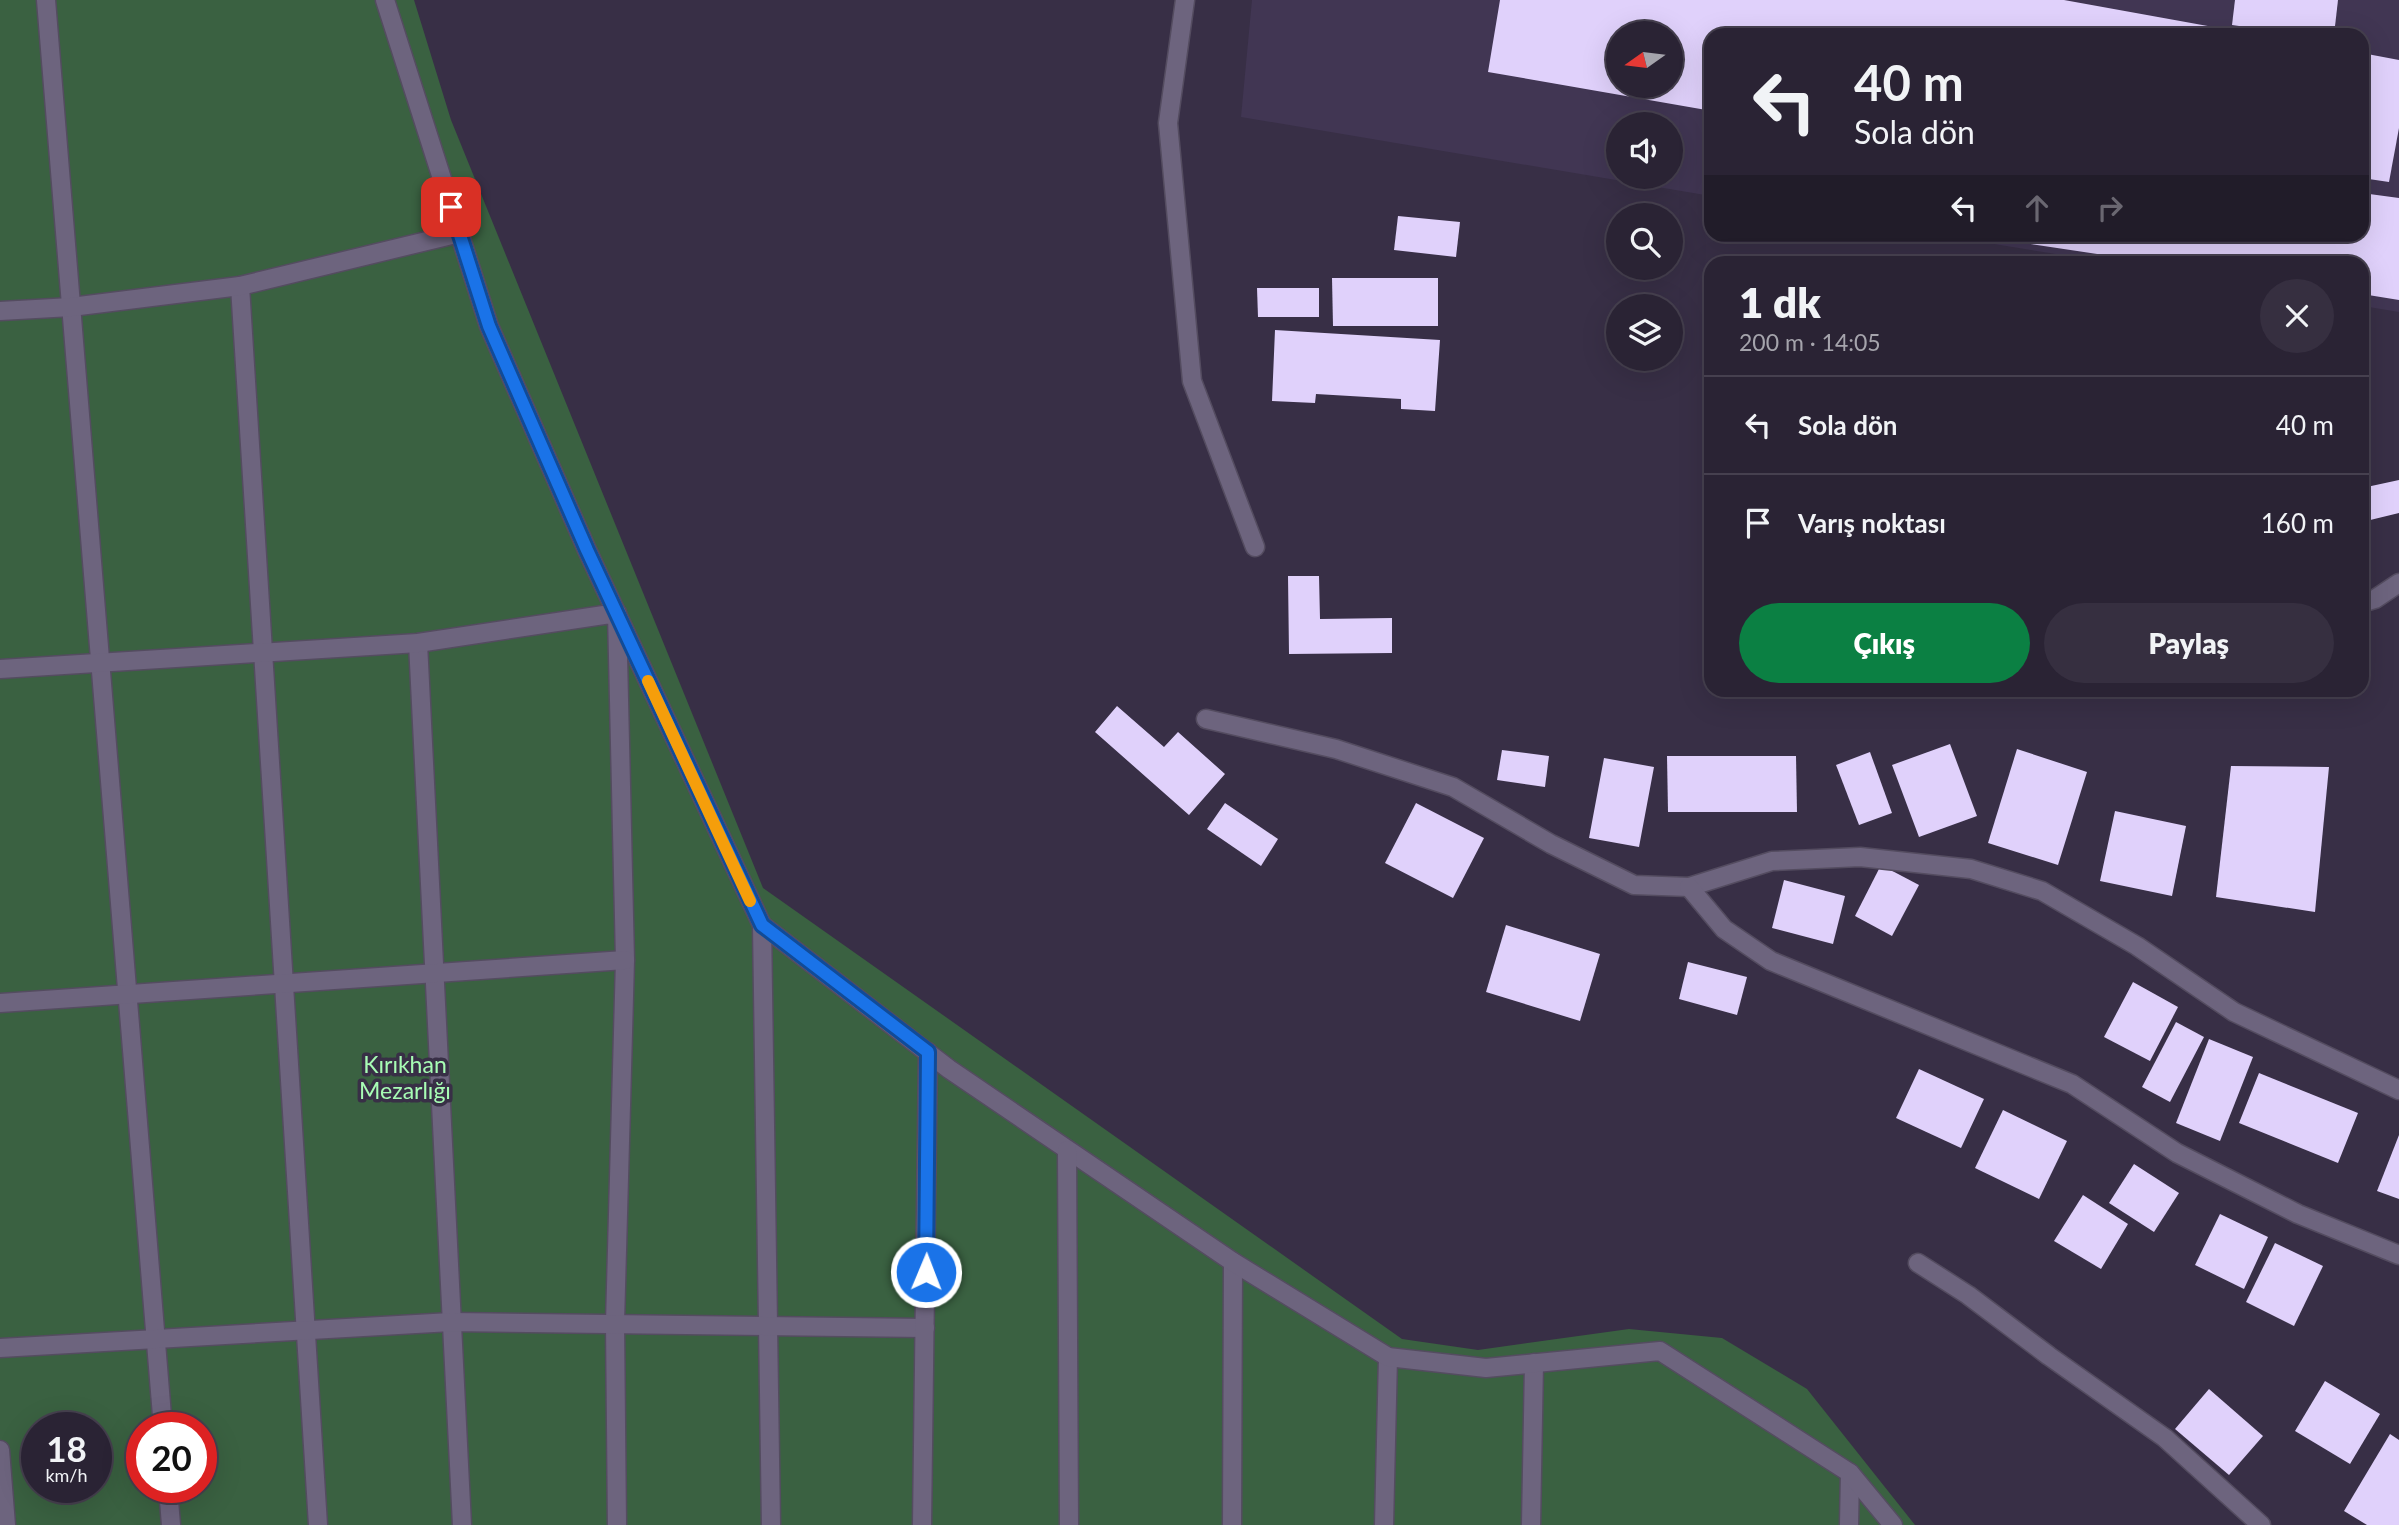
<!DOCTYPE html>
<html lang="tr">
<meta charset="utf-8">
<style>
body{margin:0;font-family:Lato,sans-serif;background:#362f40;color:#f1f3f6;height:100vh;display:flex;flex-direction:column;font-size:26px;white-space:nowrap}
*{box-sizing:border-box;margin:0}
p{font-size:23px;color:#a5a4ac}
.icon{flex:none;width:38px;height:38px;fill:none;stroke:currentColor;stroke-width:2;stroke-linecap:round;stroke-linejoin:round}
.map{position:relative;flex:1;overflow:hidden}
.sheet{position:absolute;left:1704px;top:256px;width:665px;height:441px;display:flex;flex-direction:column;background:#2a2334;border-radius:21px;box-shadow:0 7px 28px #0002,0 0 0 2px #46404f}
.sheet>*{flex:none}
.guide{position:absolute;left:1704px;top:28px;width:665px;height:214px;border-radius:21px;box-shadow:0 7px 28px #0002,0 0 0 2px #46404f;background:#2a2334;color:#f1f3f6;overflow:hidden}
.needle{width:46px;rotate:256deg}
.controls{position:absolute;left:1606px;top:21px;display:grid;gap:14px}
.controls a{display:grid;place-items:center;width:77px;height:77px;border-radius:50%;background:#2a2334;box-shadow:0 7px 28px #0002,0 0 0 2px #46404f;font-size:35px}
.speed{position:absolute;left:21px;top:1412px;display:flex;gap:14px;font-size:35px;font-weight:700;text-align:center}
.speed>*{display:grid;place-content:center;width:91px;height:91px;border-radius:50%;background:#2a2334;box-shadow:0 7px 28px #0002,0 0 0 2px #46404f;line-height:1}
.speed small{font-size:18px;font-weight:400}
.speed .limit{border:10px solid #d22;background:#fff;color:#111}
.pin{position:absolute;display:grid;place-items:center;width:60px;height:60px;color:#fff;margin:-30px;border-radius:14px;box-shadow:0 4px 10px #0006}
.me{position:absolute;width:77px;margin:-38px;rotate:1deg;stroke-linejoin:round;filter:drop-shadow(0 0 5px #0008)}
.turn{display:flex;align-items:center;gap:24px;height:147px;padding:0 35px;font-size:32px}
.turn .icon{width:91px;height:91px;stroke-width:2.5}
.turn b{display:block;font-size:49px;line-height:60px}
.lanes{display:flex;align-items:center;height:66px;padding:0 35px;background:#0003;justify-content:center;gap:35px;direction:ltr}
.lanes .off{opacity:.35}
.round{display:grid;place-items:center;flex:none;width:74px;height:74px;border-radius:37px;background:#362f40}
.summary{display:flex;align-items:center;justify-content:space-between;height:119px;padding:0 35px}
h1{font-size:42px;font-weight:800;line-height:52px}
.cta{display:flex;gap:14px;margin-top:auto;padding:14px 35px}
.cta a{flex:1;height:80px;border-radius:42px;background:#0b8043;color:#fff;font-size:28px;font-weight:800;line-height:80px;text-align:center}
.cta a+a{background:#362f40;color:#f1f3f6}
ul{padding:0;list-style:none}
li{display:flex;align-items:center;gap:21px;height:98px;padding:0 35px;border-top:2px solid #46404f}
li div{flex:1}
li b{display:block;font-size:26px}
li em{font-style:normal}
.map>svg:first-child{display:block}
.built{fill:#413653;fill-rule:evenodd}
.green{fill:#3a6141;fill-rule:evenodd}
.building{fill:#e0d1fb;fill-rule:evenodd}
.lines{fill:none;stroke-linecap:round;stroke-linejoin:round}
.service-casing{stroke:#544c60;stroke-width:21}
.minor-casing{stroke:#544c60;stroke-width:21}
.service{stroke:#6d647e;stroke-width:18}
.minor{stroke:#6d647e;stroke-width:18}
.route-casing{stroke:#114b97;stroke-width:18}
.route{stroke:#1a73e8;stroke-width:12}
.slow{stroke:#f59e0b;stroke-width:12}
.labels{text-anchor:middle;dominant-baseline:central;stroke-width:7;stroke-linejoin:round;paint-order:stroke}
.park-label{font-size:23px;fill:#a7fcb4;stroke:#382f46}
</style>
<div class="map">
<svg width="2399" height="1525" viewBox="0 0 2399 1525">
<rect width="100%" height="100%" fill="#382f46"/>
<path class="built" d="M1252,0H2399V312L2363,306L2362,262H2105L1939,235L2362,234V35H1712L1711,196L1241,117ZM1619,33H1671V86H1619ZM1619,124H1671V177H1619Z"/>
<path class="green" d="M0,0H414L451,120L763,888L1402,1339L1478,1350L1629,1329L1722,1338L1807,1389L1915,1525H0ZM37,1428H96V1488H37ZM142,1428H201V1488H142Z"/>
<g class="building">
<path d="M1500,0H2064L2252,34L1712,35V111L1488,72ZM1619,33H1671V86H1619Z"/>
<path d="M2235,0H2338L2334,35H2302L2232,25Z"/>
<path d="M2362,53L2399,60V128L2389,182L2362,178Z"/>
<path d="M2362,193L2399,198V300L2362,294V262H2151L1976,236L2362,234Z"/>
<path d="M1398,216L1460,222L1456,257L1394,250Z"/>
<path d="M1332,278H1438V326H1333Z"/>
<path d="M1257,288H1319V317H1258Z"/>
<path d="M1275,330L1440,340L1435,411L1401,409V399L1316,394L1315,403L1272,401Z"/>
<path d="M2399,480V513L2362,522V488Z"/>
<path d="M1288,576H1319L1320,619L1392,618V653L1289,654Z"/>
<path d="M1736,690H1835V696L1736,693Z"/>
<path d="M1117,706L1164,747L1178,732L1225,774L1189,815L1095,732Z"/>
<path d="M1950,744L1977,816L1919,837L1892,765Z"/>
<path d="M2017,749L2087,772L2058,865L1988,843Z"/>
<path d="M1502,750L1549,756L1545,787L1497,780Z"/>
<path d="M1870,752L1892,813L1859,825L1836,765Z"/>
<path d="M1667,756H1796L1797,812H1668Z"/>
<path d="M1604,758L1654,767L1639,847L1589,838Z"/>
<path d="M2231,766L2329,767L2315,912L2216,897Z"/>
<path d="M1225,803L1278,839L1261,866L1207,829Z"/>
<path d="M1416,803L1484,838L1453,898L1385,863Z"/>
<path d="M2115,811L2186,826L2172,896L2100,881Z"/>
<path d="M1881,865L1919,885L1892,936L1855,916Z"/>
<path d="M1784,880L1845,896L1833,944L1772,928Z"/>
<path d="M1506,925L1600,954L1580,1021L1486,992Z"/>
<path d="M1688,962L1747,977L1737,1015L1679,999Z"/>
<path d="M2133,982L2178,1007L2150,1061L2104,1037Z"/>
<path d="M2176,1022L2204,1037L2170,1102L2142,1087Z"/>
<path d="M2209,1039L2253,1057L2220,1141L2176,1123Z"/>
<path d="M1919,1069L1984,1099L1961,1148L1896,1118Z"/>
<path d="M2259,1073L2358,1113L2338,1163L2239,1123Z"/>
<path d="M2003,1110L2067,1141L2039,1199L1975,1168Z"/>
<path d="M2399,1135V1199L2377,1191Z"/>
<path d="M2134,1164L2179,1193L2154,1232L2109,1203Z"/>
<path d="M2083,1195L2128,1224L2101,1269L2054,1241Z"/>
<path d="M2220,1214L2268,1237L2244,1289L2195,1265Z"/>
<path d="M2275,1243L2323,1266L2294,1326L2246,1302Z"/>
<path d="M2325,1381L2380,1414L2350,1464L2295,1431Z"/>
<path d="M2209,1389L2263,1436L2229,1475L2175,1429Z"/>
<path d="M2390,1434L2399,1440V1525H2367L2344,1511Z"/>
</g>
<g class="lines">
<g class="service-casing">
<g id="service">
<path d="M46,0L163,1428"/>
<path d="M1185,0L1168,123L1192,381L1255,547"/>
<path d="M240,286L318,1525"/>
<path d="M0,311L71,307L240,286L460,233"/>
<path d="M418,643L462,1525"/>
<path d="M0,669L418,643L617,613L625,960L615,1323L617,1525"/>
<path d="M762,925L771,1525"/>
<path d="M0,1003L625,960"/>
<path d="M0,1348L451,1322L925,1328"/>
<path d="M0,1450L6,1525"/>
<path d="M168,1488L171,1525"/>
<path d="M922,1525L928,1052"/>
<path d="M1232,1525L1233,1262"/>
<path d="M1384,1525L1388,1357"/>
<path d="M1531,1525L1534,1363"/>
<path d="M1849,1525L1850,1473"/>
</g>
</g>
<g class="minor-casing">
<g id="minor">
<path d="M385,0L489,326L587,550L762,925L949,1069L1233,1262L1388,1357L1486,1368L1660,1351L1850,1473L1893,1525"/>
<path d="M2362,603L2375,599L2399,583"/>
<path d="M1206,719L1336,749L1453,787L1551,844L1634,885L1689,887L1772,861L1860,857L1971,869L2042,891L2137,946L2234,1012L2399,1090"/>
<path d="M1689,887L1724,929L1771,961L2072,1084L2177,1153L2298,1214L2399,1255"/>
<path d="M1067,1150L1069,1525"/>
<path d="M1918,1263L1968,1295L2049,1356L2165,1438L2261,1525"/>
</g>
</g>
<use href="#service" class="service"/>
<use href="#minor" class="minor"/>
</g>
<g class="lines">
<g class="route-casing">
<path id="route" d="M451,207L489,326L587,550L762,925L928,1052L926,1272"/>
</g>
<use href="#route" class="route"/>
<path class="slow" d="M648,681L750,901"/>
</g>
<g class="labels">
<g class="park-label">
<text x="405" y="1064">Kırıkhan<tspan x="405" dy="26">Mezarlığı</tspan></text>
</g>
</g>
</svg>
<div class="controls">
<a><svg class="needle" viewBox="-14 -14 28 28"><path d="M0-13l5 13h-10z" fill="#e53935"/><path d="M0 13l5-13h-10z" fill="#a5a4ac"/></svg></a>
<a><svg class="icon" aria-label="sound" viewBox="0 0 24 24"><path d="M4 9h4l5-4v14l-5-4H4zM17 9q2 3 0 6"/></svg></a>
<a><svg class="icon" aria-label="search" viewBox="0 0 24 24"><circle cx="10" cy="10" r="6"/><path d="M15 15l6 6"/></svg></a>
<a><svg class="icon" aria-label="layers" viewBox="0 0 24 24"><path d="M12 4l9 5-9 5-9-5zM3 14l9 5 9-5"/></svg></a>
</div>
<div class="speed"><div>18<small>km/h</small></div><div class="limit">20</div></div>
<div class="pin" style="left:451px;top:207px;background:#d93025"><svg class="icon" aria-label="arrive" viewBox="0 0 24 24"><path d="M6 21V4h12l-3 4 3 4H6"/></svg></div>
<svg class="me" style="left:926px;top:1272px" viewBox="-20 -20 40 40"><circle r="17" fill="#1a73e8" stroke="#fff" stroke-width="3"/><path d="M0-11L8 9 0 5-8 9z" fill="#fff"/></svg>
<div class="guide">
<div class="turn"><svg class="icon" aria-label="left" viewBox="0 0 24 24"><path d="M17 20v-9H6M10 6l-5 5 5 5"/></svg><div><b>40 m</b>Sola dön</div></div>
<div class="lanes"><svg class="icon" aria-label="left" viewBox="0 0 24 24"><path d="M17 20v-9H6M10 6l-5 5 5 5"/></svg><svg class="icon off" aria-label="ahead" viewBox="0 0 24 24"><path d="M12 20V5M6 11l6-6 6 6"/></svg><svg class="icon off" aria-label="right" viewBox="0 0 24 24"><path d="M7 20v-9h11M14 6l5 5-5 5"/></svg></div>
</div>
<section class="sheet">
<div class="summary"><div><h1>1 dk</h1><p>200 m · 14:05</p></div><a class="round"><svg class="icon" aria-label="close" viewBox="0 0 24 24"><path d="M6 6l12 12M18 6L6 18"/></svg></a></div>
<ul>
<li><svg class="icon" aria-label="left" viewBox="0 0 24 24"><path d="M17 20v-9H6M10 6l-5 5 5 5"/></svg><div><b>Sola dön</b></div><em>40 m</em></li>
<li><svg class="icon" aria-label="arrive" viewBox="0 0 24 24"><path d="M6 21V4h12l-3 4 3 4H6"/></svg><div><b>Varış noktası</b></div><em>160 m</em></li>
</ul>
<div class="cta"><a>Çıkış</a><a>Paylaş</a></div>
</section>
</div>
